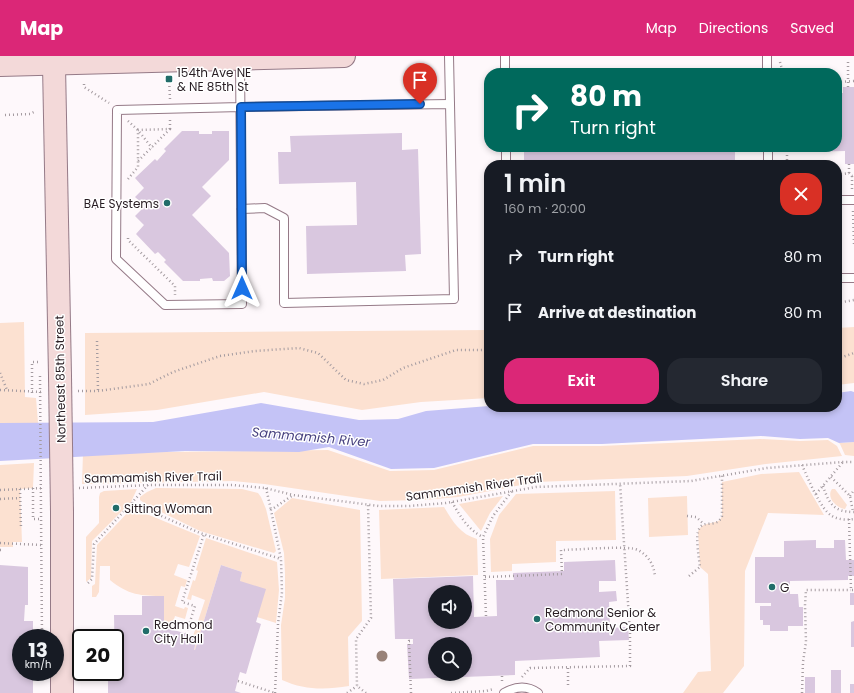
<!DOCTYPE html>
<meta charset="utf-8">
<style>
body{margin:0;font-family:Poppins,sans-serif;background:#242831;color:#f1f3f6;height:100vh;display:flex;flex-direction:column;font-size:15px;white-space:nowrap}
*{box-sizing:border-box;margin:0}
p{font-size:13px;color:#9ea1a6}
.icon{flex:none;width:22px;height:22px;fill:none;stroke:currentColor;stroke-width:2;stroke-linecap:round;stroke-linejoin:round}
.map{position:relative;flex:1;overflow:hidden}
.details{position:absolute;left:484px;top:104px;width:358px;height:252px;display:flex;flex-direction:column;background:#171b24;border-radius:16px;box-shadow:0 2px 6px #0003}
.details>*{flex:none}
.hud{position:absolute;left:484px;top:12px;width:358px;height:84px;border-radius:16px;box-shadow:0 2px 6px #0003;background:#00695c;color:#fff;overflow:hidden}
.fabs{position:absolute;left:428px;top:529px;display:grid;gap:8px}
.fabs a{display:grid;place-items:center;width:44px;height:44px;border-radius:50%;background:#171b24;box-shadow:0 2px 6px #0003;font-size:20px}
.speed{position:absolute;left:12px;top:573px;display:flex;gap:8px;font-size:20px;font-weight:700;text-align:center}
.speed>*{display:grid;place-content:center;width:52px;height:52px;border-radius:50%;background:#171b24;box-shadow:0 2px 6px #0003;line-height:1}
.speed small{font-size:10px;font-weight:400}
.speed .limit{border:2px solid #111;border-radius:6px;background:#fff;color:#111}
.pin{position:absolute;display:grid;place-items:center;width:34px;height:34px;color:#fff;margin:-41px -17px;border-radius:50% 50% 50% 0;rotate:-45deg;box-shadow:0 0 4px #0007}
.pin .icon{rotate:45deg}
.me{position:absolute;width:44px;margin:-22px;rotate:0deg;stroke-linejoin:round;filter:drop-shadow(0 0 3px #0008)}
.turn{display:flex;align-items:center;gap:14px;height:84px;padding:0 20px;font-size:18px}
.turn .icon{width:52px;height:52px;stroke-width:2.5}
.turn b{display:block;font-size:28px;line-height:34px}
.round{display:grid;place-items:center;flex:none;width:42px;height:42px;border-radius:16px;background:#242831}
.headline{display:flex;align-items:center;justify-content:space-between;height:68px;padding:0 20px}
h1{font-size:24px;font-weight:600;line-height:30px}
.primary-button{display:flex;gap:8px;margin-top:auto;padding:8px 20px}
.primary-button a{flex:1;height:46px;border-radius:16px;background:#db2777;color:#fff;font-size:16px;font-weight:600;line-height:46px;text-align:center}
.primary-button a+a{background:#242831;color:#f1f3f6}
ul{padding:0;list-style:none}
li{display:flex;align-items:center;gap:12px;height:56px;padding:0 20px}
li div{flex:1}
li b{display:block;font-size:15px}
li em{font-style:normal}
header{display:flex;align-items:center;gap:24px;box-sizing:border-box;height:56px;padding:0 20px;background:#db2777;color:#fff}
header strong{font-size:19px}
nav{display:flex;gap:22px;margin-inline-start:auto;font-size:14px}
.map>svg:first-child{display:block}
.green{fill:#fce1d1}
.water{fill:#c4c3f6}
.building{fill:#d9c7df;fill-rule:evenodd}
.lines{fill:none;stroke-linecap:round;stroke-linejoin:round}
.lane-casing{stroke:#957a87;stroke-width:10}
.secondary-casing{stroke:#957a87;stroke-width:24}
.path{stroke:#a49ba0;stroke-width:2.5;stroke-dasharray:1 3;stroke-linecap:butt}
.lane{stroke:#fff;stroke-width:8}
.secondary{stroke:#f3d9d9;stroke-width:22}
.secondary-bridge-casing{stroke:#957a87;stroke-width:24;stroke-linecap:butt}
.path-bridge{stroke:#a49ba0;stroke-width:2.5;stroke-dasharray:1 3;stroke-linecap:butt}
.secondary-bridge{stroke:#f3d9d9;stroke-width:22}
.tree{fill:#988278}
.route-casing{stroke:#114b97;stroke-width:10}
.route{stroke:#1a73e8;stroke-width:7}
.poi-dot{fill:#216c69;stroke:#fff;stroke-width:1.5}
.labels{text-anchor:middle;dominant-baseline:central;stroke-width:3;stroke-linejoin:round;paint-order:stroke}
.poi-label{font-size:12px;fill:#281d23;stroke:#fff;text-anchor:start}
.street-label{font-size:12px;fill:#281d23;stroke:#fff}
.water-label{font-size:13px;font-style:italic;fill:#47417f;stroke:#fff}
</style>
<header>
<strong>Map</strong>
<nav><a>Map</a><a>Directions</a><a>Saved</a></nav>
</header>
<div class="map">
<svg width="854" height="637" viewBox="0 0 854 637">
<rect width="100%" height="100%" fill="#fef8fb"/>
<g class="green">
<path d="M24,266L25,341L36,342L38,367H0V267Z"/>
<path d="M854,271V327L837,329V272Z"/>
<path d="M489,274V342L421,346L362,354L264,336L157,354L85,359V277Z"/>
<path d="M760,383L800,385L828,384L837,390L842,400L766,408L687,420L537,426L458,441L423,444L380,445L264,428L233,425L82,428L83,397L328,394L390,415L434,414L533,390H600Z"/>
<path d="M854,386V400L845,399L840,388L839,387Z"/>
<path d="M34,407L33,432L20,433L22,486H13V491H0V409Z"/>
<path d="M799,416L824,459L768,457L745,515L744,610L723,637H683L698,616L711,615L708,518L700,511L698,476C702,465 712,469 720,464L722,460V426L761,418Z"/>
<path d="M156,432L242,433L258,437L261,441L266,453L276,495L274,497L200,475L147,449L140,444V441L147,436Z"/>
<path d="M137,433L131,446L92,485L91,522L86,526V481L99,467V441L100,437L104,435Z"/>
<path d="M832,433H835L847,449L845,453C836,452 826,441 832,433Z"/>
<path d="M615,435L616,484L556,485V506L512,508V515L491,516L490,483L499,459L516,438Z"/>
<path d="M503,440L490,457L481,475L459,448Z"/>
<path d="M687,440L688,479L649,481L648,442Z"/>
<path d="M292,442L360,454L362,565L348,581L349,630C325,634 304,634 282,624L281,569L285,542V518L284,497L274,457Z"/>
<path d="M444,451C453,466 460,478 477,483L478,519L381,523L379,454Z"/>
<path d="M132,452L200,480L189,511L178,508L174,519L187,524L185,531L181,530L175,550L184,553L185,551L188,552L185,563L175,560L171,573L164,571V540C141,540 128,539 110,524V510H100L99,536L96,541H92V530L95,528L97,489Z"/>
<path d="M206,482L277,506L279,534L276,567L257,561L240,525L242,516L221,509L195,594H194L197,582L193,580L205,544L192,539L191,544L187,543L193,524L195,525L198,515L196,514Z"/>
</g>
<path class="water" d="M851,335L854,336V386L839,387L828,382L800,383L761,380L602,388H533L434,412L391,413L329,391L299,396L185,395L0,405V367L153,366L261,347L359,364L398,363L426,355L489,350L837,351V337Z"/>
<g class="building">
<path d="M843,31H854V108H845V95L799,96V91H837V37H843Z"/>
<path d="M182,75H199V78H212V75H229V104L202,131L211,140L192,159L229,197L230,220L224,225H213L212,222L200,223V225H183L164,206L166,204L158,196L155,198L136,178L144,169L135,160L145,150L135,141L144,132L135,122L155,103L157,105L166,95L164,93Z"/>
<path d="M402,77V94L418,93L421,198L405,199L406,215L307,218L306,170L357,169L356,126L279,128L278,96H291L290,80Z"/>
<rect x="524" y="91" width="211" height="18"/>
<path d="M816,484V492H834V484H845L846,504H854V520H848V524L790,525V538H798L799,551H803V570H788V575H770V569H763V564H760V550H771V547H755V501H784V485Z"/>
<path d="M615,504L616,525H599V536L616,535L617,545L609,546L610,572L628,571L629,584L599,585L600,601L515,605V619L409,623L407,588H413V583H395L393,523L473,520L474,561L497,560L496,524H514L513,517L564,515V506ZM435,536H465V566H435ZM435,588H465V618H435Z"/>
<path d="M0,509L28,511V549H25L24,565H33V582H21V616H33V637H0Z"/>
<path d="M221,509L242,516L240,525L266,533L256,566L261,568L253,594L246,618L240,616L235,635L241,637H108V616H115L114,559H142V540H164V571L197,581L194,594H195Z"/>
<rect x="850" y="537" width="4" height="12"/>
<path d="M854,565V591H851V566Z"/>
<rect x="831" y="614" width="10" height="23"/>
<rect x="805" y="621" width="10" height="16"/>
<rect x="850" y="628" width="4" height="9"/>
</g>
<g class="lines">
<g class="lane-casing">
<g id="lane">
<path d="M449,0L450,48"/>
<path d="M505,0V17"/>
<path d="M240,3L242,248L165,249L116,203L117,54L241,51L450,48L454,243L284,247V162L265,152L241,153"/>
<path d="M767,17V0"/>
<path d="M768,91V109"/>
<path d="M506,109V91"/>
<path d="M837,144H854"/>
<path d="M837,222H854"/>
<path d="M504,637C516,630 527,629 538,637"/>
</g>
</g>
<g class="secondary-casing">
<g id="secondary">
<path d="M0,9L344,0"/>
<path d="M54,9L60,320"/>
<path d="M62,456V637"/>
</g>
</g>
<g class="path">
<path d="M780,6L783,17"/>
<path d="M169,22L170,43"/>
<path d="M837,26L854,25"/>
<path d="M84,28V31L109,47"/>
<path d="M848,31V5"/>
<path d="M5,59L30,58L36,55"/>
<path d="M128,65L138,74L152,92"/>
<path d="M170,73L138,105V74Z"/>
<path d="M170,73V63"/>
<path d="M787,91V109"/>
<path d="M849,108V117"/>
<path d="M837,119L849,117L852,120H854"/>
<path d="M852,120V134"/>
<path d="M128,123L138,111V105"/>
<path d="M83,152H106"/>
<path d="M853,155L854,188"/>
<path d="M128,182V184L175,230V239"/>
<path d="M837,247L854,244"/>
<path d="M97,285L98,335"/>
<path d="M837,303L854,297"/>
<path d="M0,317L7,334"/>
<path d="M0,334L43,336"/>
<path d="M78,335H98L149,328L173,316L220,300L255,295L299,292L318,297L346,324L364,328L383,324L403,312L456,294H489"/>
<path d="M32,337V306H40"/>
<path d="M802,409C808,422 820,453 832,460C839,464 847,464 854,463"/>
<path d="M831,421L850,440L853,456"/>
<path d="M823,430C829,448 834,456 854,456"/>
<path d="M33,432V463H41"/>
<path d="M79,432L152,429H232L265,432L293,439L379,450H409L446,447L536,431L691,425L767,412L843,406H854"/>
<path d="M266,432L271,454"/>
<path d="M20,433L21,472"/>
<path d="M0,434L44,432"/>
<path d="M816,438L843,406"/>
<path d="M850,440L854,434"/>
<path d="M0,443L20,442"/>
<path d="M452,446C460,460 468,474 483,481"/>
<path d="M132,447L200,477L281,503"/>
<path d="M41,456L42,582"/>
<path d="M687,460L696,461L704,468"/>
<path d="M849,463L851,534H854"/>
<path d="M0,487L41,489"/>
<path d="M0,494H1"/>
<path d="M689,520L700,511C699,502 695,480 699,473C704,463 717,473 722,460V419"/>
<path d="M485,521L562,518L561,494C575,494 629,489 638,494C649,500 654,509 655,521"/>
<path d="M88,527L92,523L94,488L148,429"/>
<path d="M486,560L483,481L493,460L512,435"/>
<path d="M186,578L195,550L182,546L204,478"/>
<path d="M568,612V632"/>
<path d="M502,620V627"/>
<path d="M522,621L530,612L630,610V577L620,427"/>
<path d="M238,625L275,637"/>
<path d="M275,637L278,568L282,536L281,503L271,454L293,439"/>
<path d="M347,637L357,630"/>
<path d="M366,637L357,630L356,583L371,562L368,449"/>
<path d="M411,637L409,585H413"/>
<path d="M451,637L486,635L494,633"/>
<path d="M802,637L803,606L806,586L805,549L806,534H851"/>
</g>
<use href="#lane" class="lane"/>
<use href="#secondary" class="secondary"/>
<g class="secondary-bridge-casing">
<path id="secondary-bridge" d="M60,320L62,456"/>
</g>
<path class="path-bridge" d="M40,320L41,456"/>
<use href="#secondary-bridge" class="secondary-bridge"/>
</g>
<circle class="tree" cx="382" cy="600" r="5.5"/>
<g class="lines">
<g class="route-casing">
<path id="route" d="M242,232L241,51L420,48"/>
</g>
<use href="#route" class="route"/>
</g>
<g class="poi-dot">
<rect x="165" y="19" width="8" height="8" rx="2"/>
<circle cx="167" cy="147" r="4"/>
<circle cx="116" cy="452" r="4"/>
<circle cx="772" cy="531" r="4"/>
<circle cx="537" cy="563" r="4"/>
<circle cx="146" cy="575" r="4"/>
</g>
<g class="labels">
<g class="poi-label">
<text x="177" y="16">154th Ave NE<tspan x="177" dy="14">&amp; NE 85th St</tspan></text>
<text x="159" y="147" text-anchor="end">BAE Systems</text>
<text x="124" y="452">Sitting Woman</text>
<text x="780" y="531">G</text>
<text x="545" y="556">Redmond Senior &amp;<tspan x="545" dy="14">Community Center</tspan></text>
<text x="154" y="568">Redmond<tspan x="154" dy="14">City Hall</tspan></text>
</g>
<g class="street-label">
<text transform="translate(60 323) rotate(-91)">Northeast 85th Street</text>
<text transform="translate(153 421) rotate(-1)">Sammamish River Trail</text>
<text transform="translate(474 431) rotate(-8)">Sammamish River Trail</text>
</g>
<g class="water-label">
<text transform="translate(311 381) rotate(5)">Sammamish River</text>
</g>
</g>
</svg>
<div class="fabs">
<a><svg class="icon" aria-label="sound" viewBox="0 0 24 24"><path d="M4 9h4l5-4v14l-5-4H4zM17 9q2 3 0 6"/></svg></a>
<a><svg class="icon" aria-label="search" viewBox="0 0 24 24"><circle cx="10" cy="10" r="6"/><path d="M15 15l6 6"/></svg></a>
</div>
<div class="speed"><div>13<small>km/h</small></div><div class="limit">20</div></div>
<div class="pin" style="left:420px;top:48px;background:#d93025"><svg class="icon" aria-label="arrive" viewBox="0 0 24 24"><path d="M6 21V4h12l-3 4 3 4H6"/></svg></div>
<svg class="me" style="left:242px;top:232px" viewBox="-20 -20 40 40"><path d="M0-17L14 15 0 8-14 15z" fill="#1a73e8" stroke="#fff" stroke-width="4"/></svg>
<div class="hud">
<div class="turn"><svg class="icon" aria-label="right" viewBox="0 0 24 24"><path d="M7 20v-9h11M14 6l5 5-5 5"/></svg><div><b>80 m</b>Turn right</div></div>
</div>
<section class="details">
<div class="headline"><div><h1>1 min</h1><p>160 m · 20:00</p></div><a class="round" style="background:#d93025;color:#fff"><svg class="icon" aria-label="close" viewBox="0 0 24 24"><path d="M6 6l12 12M18 6L6 18"/></svg></a></div>
<ul>
<li><svg class="icon" aria-label="right" viewBox="0 0 24 24"><path d="M7 20v-9h11M14 6l5 5-5 5"/></svg><div><b>Turn right</b></div><em>80 m</em></li>
<li><svg class="icon" aria-label="arrive" viewBox="0 0 24 24"><path d="M6 21V4h12l-3 4 3 4H6"/></svg><div><b>Arrive at destination</b></div><em>80 m</em></li>
</ul>
<div class="primary-button"><a>Exit</a><a>Share</a></div>
</section>
</div>
